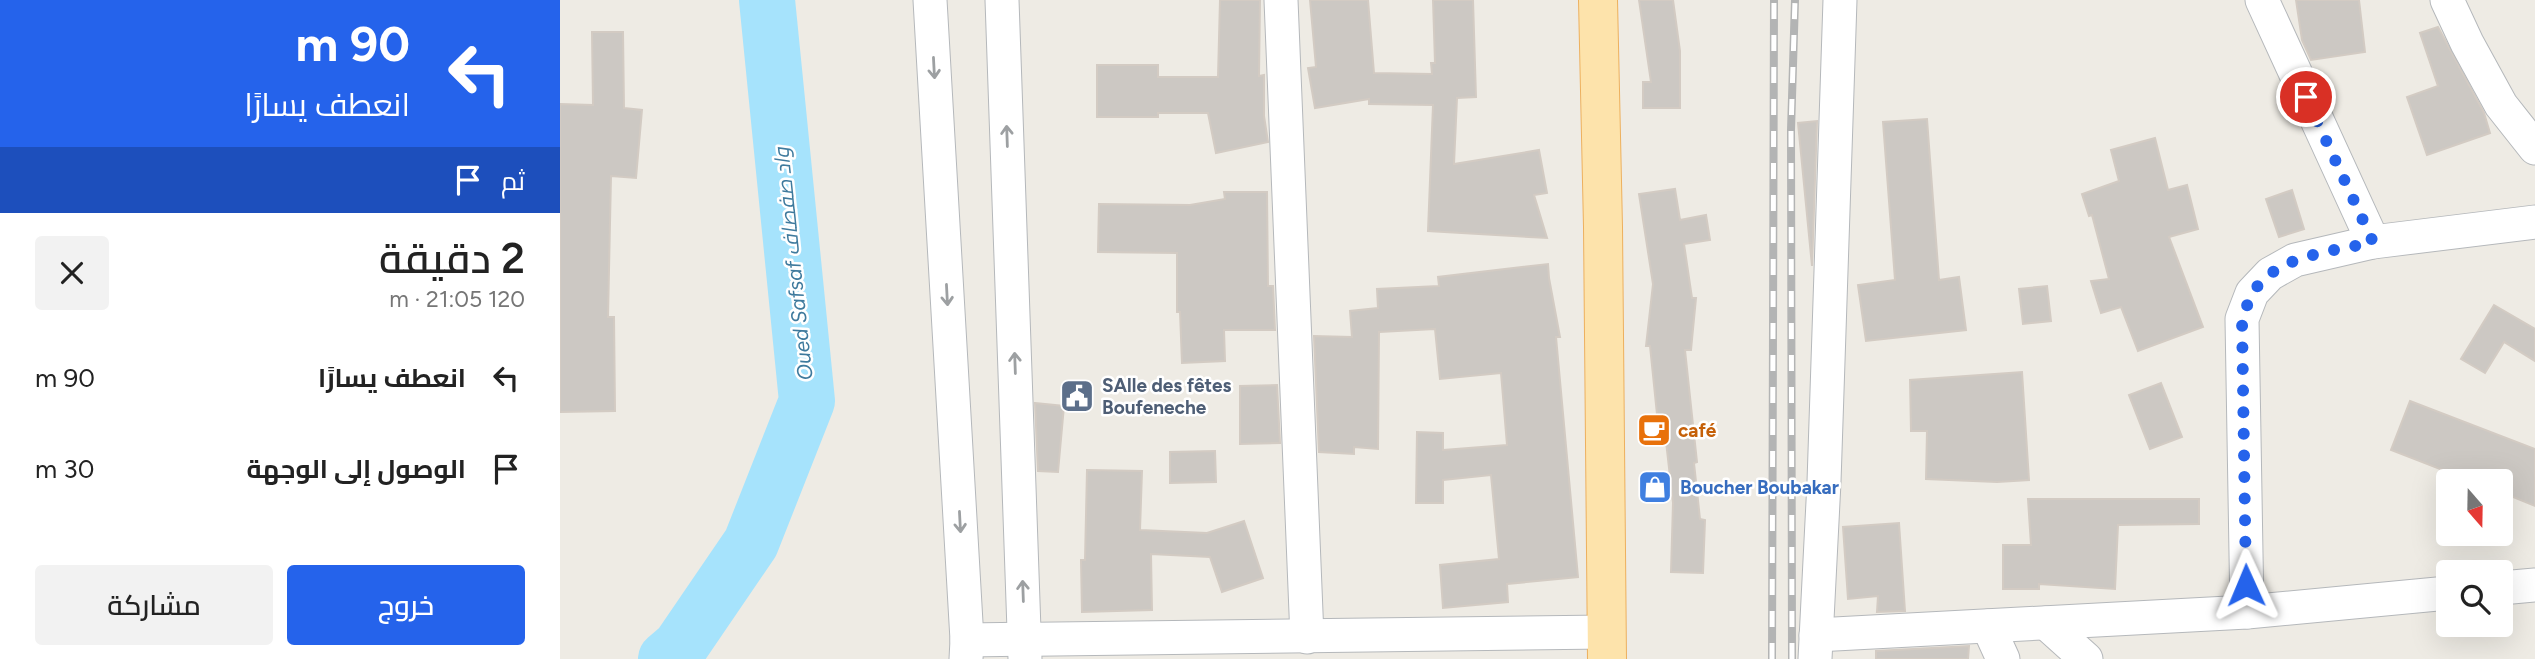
<!DOCTYPE html>
<html lang="ar">
<meta charset="utf-8">
<style>
body{margin:0;font-family:Figtree,Cairo,sans-serif;background:#f2f2f2;color:#222;direction:rtl;height:100vh;display:flex;flex-direction:column;font-size:26px;white-space:nowrap}
*{box-sizing:border-box;margin:0}
p{font-size:23px;color:#767676}
.icon{flex:none;width:38px;height:38px;fill:none;stroke:currentColor;stroke-width:2;stroke-linecap:round;stroke-linejoin:round}
.map{position:relative;flex:1;overflow:hidden;direction:ltr}
.side{display:flex;flex-direction:column;background:#fff;width:560px}
.side>*{flex:none}
.guide{background:#2563eb;color:#fff;overflow:hidden}
.needle{width:46px;rotate:160deg}
.fabs{position:absolute;left:1876px;top:469px;display:grid;gap:14px}
.fabs a{display:grid;place-items:center;width:77px;height:77px;border-radius:7px;background:#fff;box-shadow:0 7px 28px #0002;font-size:35px}
.pin{position:absolute;display:grid;place-items:center;width:60px;height:60px;color:#fff;margin:-30px;border:4px solid #fff;border-radius:50%;box-shadow:0 2px 7px #0007}
.me{position:absolute;width:77px;margin:-38px;rotate:359deg;stroke-linejoin:round;filter:drop-shadow(0 0 5px #0008)}
.turn{display:flex;align-items:center;gap:24px;height:147px;padding:0 35px;font-size:32px}
.turn .icon{width:91px;height:91px;stroke-width:2.5}
.turn b{display:block;font-size:49px;line-height:60px}
.then{display:flex;align-items:center;height:66px;padding:0 35px;background:#0003;gap:14px;font-size:26px}
.round{display:grid;place-items:center;flex:none;width:74px;height:74px;border-radius:7px;background:#f2f2f2}
.summary{display:flex;align-items:center;justify-content:space-between;height:119px;padding:0 35px}
h1{font-size:42px;font-weight:600;line-height:52px}
.cta{display:flex;gap:14px;margin-top:auto;padding:14px 35px}
.cta a{flex:1;height:80px;border-radius:7px;background:#2563eb;color:#fff;font-size:28px;font-weight:600;line-height:80px;text-align:center}
.cta a+a{background:#f2f2f2;color:#222}
ul{padding:0;list-style:none}
li{display:flex;align-items:center;gap:21px;height:91px;padding:0 35px}
li div{flex:1}
li b{display:block;font-size:26px}
li em{font-style:normal}
main{display:flex;flex:1;min-height:0}
.map>svg:first-child{display:block}
.lines{fill:none;stroke-linecap:round;stroke-linejoin:round}
.river{stroke:#a6e3fc;stroke-width:56}
.building{fill:#ccc8c3;stroke:#d3cbc3;stroke-width:2}
.minor-casing{stroke:#b5b8bb;stroke-width:35}
.primary-casing{stroke:#edb05e;stroke-width:40}
.minor{stroke:#fff;stroke-width:33}
.primary{stroke:#fde3ab;stroke-width:38}
.rail-casing{stroke:#b3b4b4;stroke-width:8}
.rail{stroke:#fff;stroke-width:5;stroke-dasharray:16;stroke-linecap:butt}
.oneway{stroke:#9da0a2}
.route{stroke:#2563eb;stroke-width:12;stroke-dasharray:0 21.6}
.labels{text-anchor:middle;dominant-baseline:central;stroke-width:5;stroke-linejoin:round;paint-order:stroke}
.service-label{font-size:19px;font-weight:bold;fill:#4e5e75;stroke:#fff;text-anchor:start}
.food-label{font-size:19px;font-weight:bold;fill:#c56008;stroke:#fff;text-anchor:start}
.shop-label{font-size:19px;font-weight:bold;fill:#366cbe;stroke:#fff;text-anchor:start}
.water-label{font-size:21px;font-style:italic;fill:#3e7a9d;stroke:#fff}
</style>
<main>
<div class="map">
<svg width="1975" height="659" viewBox="0 0 1975 659">
<rect width="100%" height="100%" fill="#eeebe4"/>
<g class="lines">
<path class="river" d="M106,659L120,647L191,543L247,401L207,0"/>
</g>
<g class="building">
<path d="M660,0H700L699,76L704,75V116L708,142L656,153L648,113H598V117H537V65H598V77H658Z"/>
<path d="M750,0H808L814,73L872,74L871,63H875L873,0H913L916,97L897,98L894,164L979,150L987,193L974,195L987,238L868,231L873,105L809,104V99L755,108L748,68L756,67Z"/>
<path d="M1079,0H1113L1120,51V108H1083V82H1091Z"/>
<path d="M1736,0H1799L1805,52L1751,60L1742,40Z"/>
<path d="M1878,27L1924,113L1930,133L1867,155L1847,97L1878,86L1860,33Z"/>
<path d="M32,32H63L64,108L82,110L76,178L51,176L48,317H54L55,411L0,412V104L33,105Z"/>
<path d="M1367,119L1379,280L1399,277L1406,330L1306,341L1298,285L1335,280L1323,122Z"/>
<path d="M1257,121L1252,266L1238,123Z"/>
<path d="M1595,138L1608,190L1627,185L1638,229L1609,237L1643,327L1578,351L1561,307L1541,313L1531,281L1549,279L1532,215L1529,216L1522,194L1559,181L1551,150Z"/>
<path d="M1115,189L1120,220L1146,215L1150,240L1124,244L1132,298H1136L1131,350H1125L1137,462L1134,463L1140,519L1145,520L1143,573L1111,572L1113,503L1104,424H1098L1090,346H1086L1093,284L1079,194Z"/>
<path d="M1732,190L1744,229L1719,237L1706,199Z"/>
<path d="M664,192H707L708,286H713L715,330H664L665,361L622,363L620,312H617V253L538,252L539,204L630,205L665,199Z"/>
<path d="M988,264L989,278L1000,337H996L1018,577L947,584L948,602L883,608L880,565L939,559L931,475L883,480V503H856L857,432L883,433V450L947,445L941,373L880,379L875,329L819,332L818,449L794,447V454L759,452L754,336L792,337L790,311L818,308L817,289L879,286L878,277Z"/>
<path d="M1487,286L1491,321L1463,324L1459,289Z"/>
<path d="M1934,305L1975,329V361L1944,342L1925,373L1901,359Z"/>
<path d="M1462,372L1469,480L1437,482L1366,479L1367,431H1351L1350,380Z"/>
<path d="M1601,383L1622,437L1590,449L1569,395Z"/>
<path d="M717,385L720,443L680,444V386Z"/>
<path d="M1850,401L1975,449V506L1941,492V481H1911L1831,450Z"/>
<path d="M475,403L504,406L498,472L478,471Z"/>
<path d="M655,451L656,482L610,483V452Z"/>
<path d="M527,470L582,471L580,530L647,533L684,521L703,578L662,592L650,557L591,554L592,610L522,612L521,560H525Z"/>
<path d="M1468,499H1639V524L1558,525L1555,589L1479,584V589H1443V545H1471Z"/>
<path d="M1339,523L1345,611L1317,612L1318,596L1288,599L1283,527Z"/>
<path d="M1409,646L1408,659H1316V651Z"/>
</g>
<g class="lines">
<g class="minor-casing">
<g id="minor">
<path d="M370,0L407,640L406,659"/>
<path d="M442,0L465,659"/>
<path d="M721,0L747,637"/>
<path d="M1702,0L1813,242"/>
<path d="M1887,0L1907,43L1941,105L1975,148"/>
<path d="M1941,588L1975,585"/>
<path d="M1687,612L1682,319L1692,293L1710,274L1735,260L1813,242L1975,222"/>
<path d="M1486,623L1526,659"/>
<path d="M1428,626L1443,659"/>
<path d="M1256,635L1687,612L1888,593"/>
<path d="M407,640L1045,632"/>
<path d="M1255,659L1264,482L1280,0"/>
</g>
</g>
<g class="primary-casing">
<path id="primary" d="M1038,0L1043,227L1047,659"/>
</g>
<use href="#minor" class="minor"/>
<use href="#primary" class="primary"/>
<g class="rail-casing">
<g id="rail">
<path d="M1212,659L1214,0"/>
<path d="M1232,659L1231,130L1235,0"/>
</g>
</g>
<use href="#rail" class="rail"/>
</g>
<defs><path id="oneway-shaft" d="M-6 0H5M1.5-3L5.5 0L1.5 3" fill="none" stroke-width="1.6" stroke-linecap="round" stroke-linejoin="round" transform="scale(1.75)"/></defs>
<g class="oneway">
<use href="#oneway-shaft" transform="translate(374 68) rotate(87)"/>
<use href="#oneway-shaft" transform="translate(447 136) rotate(-92)"/>
<use href="#oneway-shaft" transform="translate(387 295) rotate(87)"/>
<use href="#oneway-shaft" transform="translate(455 363) rotate(-92)"/>
<use href="#oneway-shaft" transform="translate(400 522) rotate(87)"/>
<use href="#oneway-shaft" transform="translate(463 591) rotate(-92)"/>
</g>
<g class="lines">
<path class="route" d="M1686,585L1682,319C1685,311 1688,302 1692,294C1716,254 1773,252 1813,242L1746,97"/>
</g>
<defs>
<g id="civic-square" transform="scale(1.75)"><rect x="-9" y="-9" width="18" height="18" rx="4" fill="#5c6f8a" stroke="#fff"/><path d="M-.6-6.5H3V-4.5H.6V-3L4-1V1h2V6H-6V1h2V-1L-.6-3ZM-1.2 2.5V6h2.4V2.5Z" fill="#fff"/></g>
<g id="cafe-square" transform="scale(1.75)"><rect x="-9" y="-9" width="18" height="18" rx="4" fill="#e8710a" stroke="#fff"/><path d="M-5.5-4.5H6V0H3Q3 3.5 0 3.5H-2.5Q-5.5 3.5-5.5 0ZM3-3.2v2h1.7v-2ZM-6 4.5H4V6H-6Z" fill="#fff"/></g>
<g id="shop-square" transform="scale(1.75)"><rect x="-9" y="-9" width="18" height="18" rx="4" fill="#3f7fe0" stroke="#fff"/><path d="M-5-2.5h2.3a2.7 3.5 0 0 1 5.4 0H5L5.5 6h-11ZM-1.5-2.5h3a1.5 2.3 0 0 0-3 0Z" fill="#fff"/></g>
</defs>
<g fill-rule="evenodd">
<use href="#civic-square" x="517" y="396"/>
<use href="#cafe-square" x="1094" y="430"/>
<use href="#shop-square" x="1095" y="487"/>
</g>
<g class="labels">
<g class="service-label">
<text x="542" y="385">SAlle des fêtes<tspan x="542" dy="22">Boufeneche</tspan></text>
</g>
<g class="food-label">
<text x="1118" y="430">café</text>
</g>
<g class="shop-label">
<text x="1120" y="487">Boucher Boubakar</text>
</g>
<g class="water-label">
<text transform="translate(233 264) rotate(-96)">Oued Safsaf واد صفصاف</text>
</g>
</g>
</svg>
<div class="fabs">
<a><svg class="needle" viewBox="-14 -14 28 28"><path d="M0-13l5 13h-10z" fill="#e53935"/><path d="M0 13l5-13h-10z" fill="#767676"/></svg></a>
<a><svg class="icon" aria-label="search" viewBox="0 0 24 24"><circle cx="10" cy="10" r="6"/><path d="M15 15l6 6"/></svg></a>
</div>
<div class="pin" style="left:1746px;top:97px;background:#d93025"><svg class="icon" aria-label="arrive" viewBox="0 0 24 24"><path d="M6 21V4h12l-3 4 3 4H6"/></svg></div>
<svg class="me" style="left:1686px;top:585px" viewBox="-20 -20 40 40"><path d="M0-17L14 15 0 8-14 15z" fill="#2563eb" stroke="#fff" stroke-width="4"/></svg>
</div>
<section class="side">
<div class="guide">
<div class="turn"><svg class="icon" aria-label="left" viewBox="0 0 24 24"><path d="M17 20v-9H6M10 6l-5 5 5 5"/></svg><div><b>90 m</b>انعطف يسارًا</div></div>
<div class="then">ثم<svg class="icon" aria-label="arrive" viewBox="0 0 24 24"><path d="M6 21V4h12l-3 4 3 4H6"/></svg></div>
</div>
<div class="summary"><div><h1>2 دقيقة</h1><p>120 m · 21:05</p></div><a class="round"><svg class="icon" aria-label="close" viewBox="0 0 24 24"><path d="M6 6l12 12M18 6L6 18"/></svg></a></div>
<ul>
<li><svg class="icon" aria-label="left" viewBox="0 0 24 24"><path d="M17 20v-9H6M10 6l-5 5 5 5"/></svg><div><b>انعطف يسارًا</b></div><em>90 m</em></li>
<li><svg class="icon" aria-label="arrive" viewBox="0 0 24 24"><path d="M6 21V4h12l-3 4 3 4H6"/></svg><div><b>الوصول إلى الوجهة</b></div><em>30 m</em></li>
</ul>
<div class="cta"><a>خروج</a><a>مشاركة</a></div>
</section>
</main>
